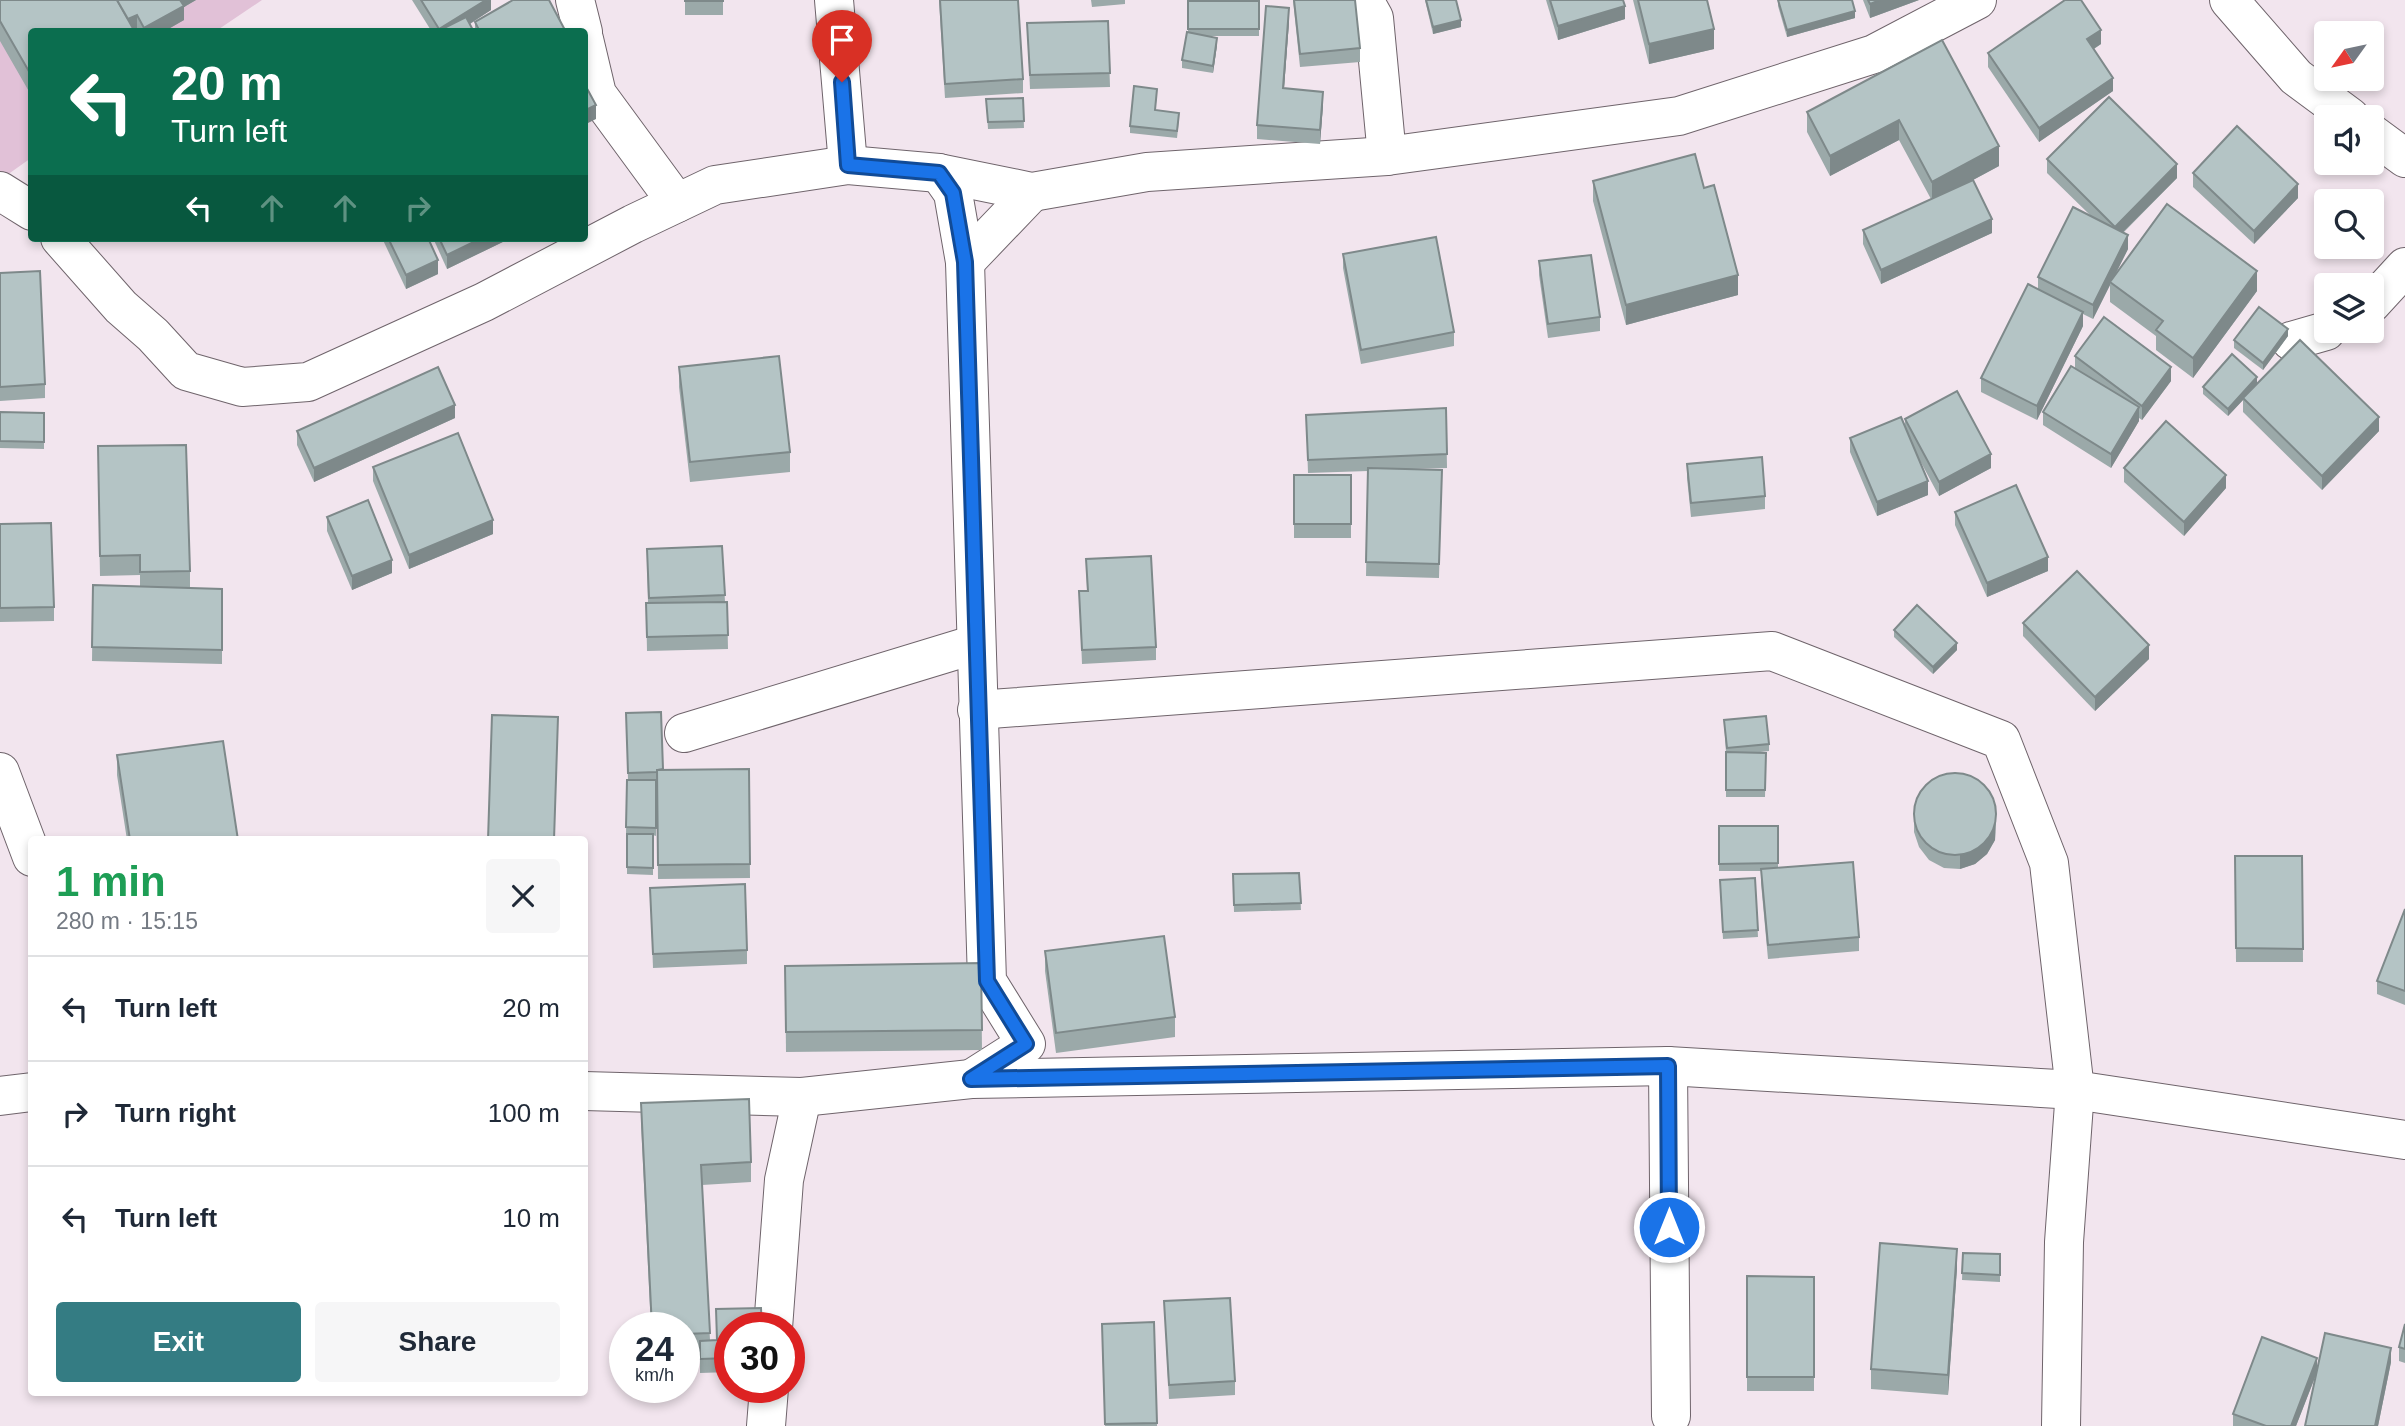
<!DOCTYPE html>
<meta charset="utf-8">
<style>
body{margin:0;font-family:Arial,sans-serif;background:#f6f6f7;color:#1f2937;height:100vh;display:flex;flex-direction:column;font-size:26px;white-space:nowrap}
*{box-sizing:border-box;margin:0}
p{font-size:23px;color:#747a83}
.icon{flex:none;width:38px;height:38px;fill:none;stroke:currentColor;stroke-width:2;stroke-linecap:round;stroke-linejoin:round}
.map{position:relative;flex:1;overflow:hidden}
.details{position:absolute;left:28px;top:836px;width:560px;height:560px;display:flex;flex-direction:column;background:#fff;border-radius:7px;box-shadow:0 4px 10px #0003}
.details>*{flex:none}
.hud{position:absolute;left:28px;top:28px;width:560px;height:214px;border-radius:7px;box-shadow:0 4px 10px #0003;background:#0b6e4f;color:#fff;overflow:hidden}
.needle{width:46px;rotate:237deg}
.buttons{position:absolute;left:2314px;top:21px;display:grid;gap:14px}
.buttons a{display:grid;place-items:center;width:70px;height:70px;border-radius:7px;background:#fff;box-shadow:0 4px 10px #0003;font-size:35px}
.speed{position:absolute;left:609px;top:1312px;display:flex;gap:14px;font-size:35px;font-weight:700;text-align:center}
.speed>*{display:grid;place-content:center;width:91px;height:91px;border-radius:50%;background:#fff;box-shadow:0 4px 10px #0003;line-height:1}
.speed small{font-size:18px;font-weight:400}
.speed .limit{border:10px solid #d22;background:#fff;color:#111}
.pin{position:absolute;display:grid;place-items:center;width:60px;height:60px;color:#fff;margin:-72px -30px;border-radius:50% 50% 50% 0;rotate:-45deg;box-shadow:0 0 7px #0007}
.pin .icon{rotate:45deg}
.me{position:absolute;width:77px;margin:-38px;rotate:0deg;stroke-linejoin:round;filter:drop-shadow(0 0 5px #0008)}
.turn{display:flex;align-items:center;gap:24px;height:147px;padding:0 28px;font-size:32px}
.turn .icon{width:91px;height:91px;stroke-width:2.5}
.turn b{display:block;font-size:49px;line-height:60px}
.lanes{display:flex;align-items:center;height:66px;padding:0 28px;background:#0003;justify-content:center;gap:35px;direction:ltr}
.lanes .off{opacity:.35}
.round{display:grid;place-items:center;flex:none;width:74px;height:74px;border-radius:7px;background:#f6f6f7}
.summary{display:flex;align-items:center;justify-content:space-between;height:119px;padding:0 28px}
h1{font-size:42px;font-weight:700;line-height:52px;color:#1e9e55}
.button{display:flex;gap:14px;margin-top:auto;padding:14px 28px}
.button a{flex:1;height:80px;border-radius:7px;background:#347c83;color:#fff;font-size:28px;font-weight:700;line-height:80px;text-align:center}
.button a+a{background:#f6f6f7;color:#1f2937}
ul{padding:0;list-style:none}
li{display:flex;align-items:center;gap:21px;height:105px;padding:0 28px;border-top:2px solid #e0e1e3}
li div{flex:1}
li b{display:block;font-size:26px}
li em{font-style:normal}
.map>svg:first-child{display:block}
.green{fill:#e1c1d7}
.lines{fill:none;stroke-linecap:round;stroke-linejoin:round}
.street-casing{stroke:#6f646b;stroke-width:40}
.secondary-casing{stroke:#6f646b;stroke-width:40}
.street{stroke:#fff;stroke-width:38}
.secondary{stroke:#fff;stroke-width:38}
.wall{fill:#9ba9a9}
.shaded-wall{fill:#7e898a}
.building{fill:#b4c4c5;stroke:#7e898a;stroke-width:2}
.route-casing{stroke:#114b97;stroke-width:18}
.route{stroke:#1a73e8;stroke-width:12}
</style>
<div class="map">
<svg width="2405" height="1426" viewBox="0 0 2405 1426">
<rect width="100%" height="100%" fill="#f2e5ee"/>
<path class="green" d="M0,0H262L216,31L32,32L31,158L0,180Z"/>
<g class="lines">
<g class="street-casing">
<g id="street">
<path d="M575,0L583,32"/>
<path d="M834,0L848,165"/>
<path d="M1364,0L1374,18L1387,156"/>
<path d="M584,39L597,94L677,203"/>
<path d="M939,173L953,193L965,262L987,981L1026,1044L971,1079"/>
<path d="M0,191L32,211"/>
<path d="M60,238L121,307L153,335L186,371L242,387L308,382L484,302L633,224L715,185L848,165L939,173L1032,192L1147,172L1387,156L1679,116L1874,54L1977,0"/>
<path d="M965,262L1032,192"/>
<path d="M2371,304L2405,267"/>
<path d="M2291,341L2326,331"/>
<path d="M977,710L1772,651L2001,740L2049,863L2075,1090L2064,1242L2061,1426"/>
<path d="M684,733L976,644"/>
<path d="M0,772L32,857"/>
<path d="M1668,1066L1671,1416"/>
<path d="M584,1091L802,1097L971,1079L1668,1066L2075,1090L2405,1140"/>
<path d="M0,1096L32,1092"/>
<path d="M773,1328L784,1180L802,1097"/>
<path d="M766,1426L769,1388"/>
</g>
</g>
<g class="secondary-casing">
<g id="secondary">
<path d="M2229,0L2296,77L2350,117"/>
<path d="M2371,133L2405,158"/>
</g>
</g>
<use href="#street" class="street"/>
<use href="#secondary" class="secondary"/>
</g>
<g class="wall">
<path d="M0,0H196L184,7V20L163,32H138L137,29L32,32L31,95L0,41Z"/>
<path d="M412,0H491V10L470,24L474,32H432Z"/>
<rect x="685" y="0" width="38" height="15"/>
<path d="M939,0L1023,79V93L945,98Z"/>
<path d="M1091,0H1125V4L1092,7Z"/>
<path d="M1199,0L1259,1V36H1210L1217,45L1213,73L1182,68V60L1188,32V1H1199Z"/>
<path d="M1293,0H1355L1360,48V62L1300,67Z"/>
<path d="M1425,0H1456L1461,27L1433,34Z"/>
<path d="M1546,0H1623L1625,19L1558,40Z"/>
<path d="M1633,0H1707L1714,49L1649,64Z"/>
<path d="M1778,0L1855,18L1787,37L1778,6Z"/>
<path d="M1863,0H1919L1870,18Z"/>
<path d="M1108,21L1110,87L1030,89L1027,23Z"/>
<path d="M475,22L566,32H475Z"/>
<path d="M1289,22L1284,88L1323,105L1320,144L1257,139V125Z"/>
<path d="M1942,40L1999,166L1973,180L1992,233L1881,284L1863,244V230L1931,199L1899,140L1830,176L1807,132V112Z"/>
<path d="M2101,44L2094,49L2113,91L2039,142L1988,67V53Z"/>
<path d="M1157,96L1155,110L1179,120L1177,138L1130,133V126Z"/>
<path d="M1023,98L1024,128L988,129L986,99Z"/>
<path d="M2047,159L2177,178L2123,233L2128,249L2115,275L2257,291L2193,378L2156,350V336L2110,302V285L2093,319L2083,314V326L2037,420L1981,392V378L2038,290V277L2090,215L2047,173Z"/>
<path d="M2193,173L2298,198L2254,244L2193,187Z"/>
<path d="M1593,181L1704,188L1738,295L1626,325L1593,201Z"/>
<path d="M382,238H428L438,274L406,289Z"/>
<path d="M433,238H511L447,269Z"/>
<path d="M1343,254L1454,332V346L1361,364L1343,268Z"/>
<path d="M1539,261L1600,317V331L1548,338L1539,275Z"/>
<path d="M0,273L45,384V398L0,401Z"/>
<path d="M2288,336L2263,370L2234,348V340Z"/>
<path d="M2075,356L2171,381L2142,420L2139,418V421L2111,468L2043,425V412L2075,368Z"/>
<path d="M679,367L790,452V472L690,482L679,387Z"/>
<path d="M2257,383L2379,431L2322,490L2243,412V400L2228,416L2203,394V387Z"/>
<path d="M1446,408L1447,468L1408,469L1442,470L1439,578L1366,576L1368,471L1308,473L1306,415Z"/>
<path d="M0,412L44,413V449L0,448Z"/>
<path d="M455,418L314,482L297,445V431Z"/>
<path d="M1905,419L1991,468L1939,496L1917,455L1928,495L1877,516L1850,452V438L1905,426Z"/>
<path d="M1687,464L1765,496V509L1691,517L1687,478Z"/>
<path d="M98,466L190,571V588L222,589V664L92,661L93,585L140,586V575L100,576Z"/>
<path d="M373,467L493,534L409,569L373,481Z"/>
<path d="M2124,468L2226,488L2184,536L2124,482Z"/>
<rect x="1294" y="475" width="57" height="63"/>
<path d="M1955,512L2048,571L1987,597L1955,525Z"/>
<path d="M327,517L392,573L352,590L327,531Z"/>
<path d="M0,524L54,607V621L0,622Z"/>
<path d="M722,546L725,602H727L728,649L647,651L646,603H648L647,563Z"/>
<path d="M1086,559L1156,647V660L1082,664L1079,591H1087Z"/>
<path d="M2023,623L2149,659L2095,711L2023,636Z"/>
<path d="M1894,630L1957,650L1933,674L1894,637Z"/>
<path d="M626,713L663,769H749L750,878L658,879L657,779L639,780H656V836L653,835V875L627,874V835L626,834L627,780H628Z"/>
<path d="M1724,720L1769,744V751L1752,753H1766L1765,797H1726V753Z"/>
<path d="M117,755L238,840H127L117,775Z"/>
<path d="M1914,818L1996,823L1995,840L1987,854L1975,864L1960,869L1944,868L1929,860L1919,847L1914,832Z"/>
<path d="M1719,826H1778V868L1859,937V951L1768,959L1761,883V871H1719Z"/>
<path d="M2235,856H2302L2303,962H2236Z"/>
<path d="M1299,873L1301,910L1234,912L1233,874Z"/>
<path d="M1755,878L1758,937L1723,939L1720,887Z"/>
<path d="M650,888L747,950V964L653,968Z"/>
<path d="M2405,909V1005L2377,994V981Z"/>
<path d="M1045,951L1175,1017V1037L1056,1053L1045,971Z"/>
<path d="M981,963L982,1050L786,1052L785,966Z"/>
<path d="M641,1103L751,1162V1182L702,1185L710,1340H716L730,1328V1372L700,1373V1353L684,1354V1328H651L641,1123Z"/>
<path d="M1963,1253L2000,1254V1282L1962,1280Z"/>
<path d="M1957,1268L1948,1395L1871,1389V1369Z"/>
<path d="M1747,1276L1814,1277V1391H1747Z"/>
<path d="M1164,1301L1235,1381V1395L1169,1399Z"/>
<path d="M1154,1322L1157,1426H1105L1102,1338Z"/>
<path d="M2405,1324V1363L2399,1361V1347Z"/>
<path d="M2391,1362L2378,1426H2305L2316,1375L2296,1426H2233V1414L2317,1370Z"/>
</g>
<g class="shaded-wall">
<path d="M178,0H196L184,7V20L163,32H144V28Z"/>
<path d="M486,0H491V10L457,32H439V29Z"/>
<path d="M1880,0H1919L1870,18V4Z"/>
<path d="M1625,6V19L1558,40V26Z"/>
<path d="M1289,8V22L1283,102V88Z"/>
<path d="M1855,11V18L1787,37V30Z"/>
<path d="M137,15V29L131,32L128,20Z"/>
<path d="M1461,20V27L1433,34V27Z"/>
<path d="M1714,29V49L1649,64V44Z"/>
<path d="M2101,30V44L2087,53V39Z"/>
<path d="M1217,38V45L1213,73V66Z"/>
<path d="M2113,78V91L2039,142V128Z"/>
<path d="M1323,92V105L1320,144V130Z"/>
<path d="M596,105V119L584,125V111Z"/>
<path d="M1899,120V140L1830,176V156Z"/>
<path d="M1999,146V166L1932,202V182Z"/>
<path d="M2177,164V178L2115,240V227Z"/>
<path d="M2298,184V198L2254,244V231Z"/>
<path d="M1992,219V233L1881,284V270Z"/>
<path d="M2128,235V249L2111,283L2110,282V285L2093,319V305Z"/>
<path d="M482,238H511L447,269V255Z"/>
<path d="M438,260V274L406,289V275Z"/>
<path d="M2257,271V291L2193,378V358Z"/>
<path d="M1738,275V295L1626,325V305Z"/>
<path d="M2083,312V326L2037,420V406Z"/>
<path d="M2288,329V336L2263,370V363Z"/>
<path d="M2171,367V381L2142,420V406Z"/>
<path d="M2257,377V384L2243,398V400L2228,416V409Z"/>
<path d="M455,405V418L314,482V468Z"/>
<path d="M2139,407V421L2111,468V454Z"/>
<path d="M2379,417V431L2322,490V476Z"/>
<path d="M1991,454V468L1939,496V482Z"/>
<path d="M2226,475V488L2184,536V522Z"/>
<path d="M1928,481V495L1877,516V502Z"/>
<path d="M493,520V534L409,569V555Z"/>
<path d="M2048,557V571L1987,597V583Z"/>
<path d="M392,560V573L352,590V576Z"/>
<path d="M1957,643V650L1933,674V667Z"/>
<path d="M2149,645V659L2095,711V697Z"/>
<path d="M1996,809L1995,840L1987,854L1975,864L1960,869V855Z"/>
<path d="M1957,1249V1268L1948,1395V1375Z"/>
<path d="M2391,1348V1362L2378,1426H2375Z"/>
<path d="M2317,1358V1372L2296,1426H2291Z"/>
</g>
<g class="building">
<path d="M0,0H117L135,32H32L31,75L0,21Z"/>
<path d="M117,0H180L184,6L144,28L137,15L128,19Z"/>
<path d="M421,0H486L439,29Z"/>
<path d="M513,0H549L566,32H480L475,22Z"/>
<rect x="685" y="0" width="38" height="1"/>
<path d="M940,0H1018L1023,79L945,84Z"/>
<path d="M1294,0H1355L1360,48L1300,54Z"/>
<path d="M1426,0H1456L1461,20L1433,27Z"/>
<path d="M1550,0H1623L1625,6L1558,26Z"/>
<path d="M1638,0H1707L1714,29L1649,44Z"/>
<path d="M1778,0H1852L1855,11L1787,30Z"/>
<path d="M1868,0H1880L1870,4Z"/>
<path d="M2065,0H2081L2101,30L2087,39L2113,78L2039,128L1988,53Z"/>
<rect x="1188" y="1" width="71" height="28"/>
<path d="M1266,6L1289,8L1283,88L1323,92L1320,130L1257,125Z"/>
<path d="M466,17L474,32H438V31Z"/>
<path d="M1108,21L1110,73L1030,75L1027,23Z"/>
<path d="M1187,32L1217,38L1213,66L1182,60Z"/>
<path d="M1942,40L1999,146L1932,182L1899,120L1830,156L1807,112Z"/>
<path d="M584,83L596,105L584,111Z"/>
<path d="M1134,86L1157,89L1155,110L1179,113L1177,131L1130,126Z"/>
<path d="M2109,97L2177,164L2115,227L2047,159Z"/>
<path d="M1023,98L1024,121L988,122L986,99Z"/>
<path d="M2237,126L2298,184L2254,231L2193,173Z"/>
<path d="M1695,154L1704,188L1714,185L1738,275L1626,305L1593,181Z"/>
<path d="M1973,180L1992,219L1881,270L1863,230Z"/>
<path d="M2167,204L2257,271L2193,358L2156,330L2163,321L2110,282Z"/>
<path d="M2073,207L2128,235L2093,305L2038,277Z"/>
<path d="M1436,237L1454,332L1361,350L1343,254Z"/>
<path d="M388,238H428L438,260L406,275Z"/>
<path d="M439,238H482L447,255Z"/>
<path d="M1591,255L1600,317L1548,324L1539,261Z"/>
<path d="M40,271L45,384L0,387V273Z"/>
<path d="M2028,284L2083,312L2037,406L1981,378Z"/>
<path d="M2259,307L2288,329L2263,363L2234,340Z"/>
<path d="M2104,317L2171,367L2142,406L2075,356Z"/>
<path d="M2300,340L2379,417L2322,476L2243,398Z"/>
<path d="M2232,354L2257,377L2228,409L2203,387Z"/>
<path d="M779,356L790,452L690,462L679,367Z"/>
<path d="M2071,366L2139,407L2111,454L2043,412Z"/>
<path d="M438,367L455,405L314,468L297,431Z"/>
<path d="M1957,391L1991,454L1939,482L1905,419Z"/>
<path d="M1446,408L1447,454L1308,460L1306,415Z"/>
<path d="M0,412L44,413V442L0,441Z"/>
<path d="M1901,417L1928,481L1877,502L1850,438Z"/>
<path d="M2166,421L2226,475L2184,522L2124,468Z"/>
<path d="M458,433L493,520L409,555L373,467Z"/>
<path d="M186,445L190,571L140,572V555L100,556L98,446Z"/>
<path d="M1762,457L1765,496L1691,503L1687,464Z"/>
<path d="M1368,468L1442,470L1439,564L1366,562Z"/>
<rect x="1294" y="475" width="57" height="49"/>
<path d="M2016,485L2048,557L1987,583L1955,512Z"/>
<path d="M368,500L392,560L352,576L327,517Z"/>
<path d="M51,523L54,607L0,608V524Z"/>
<path d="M722,546L725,595L649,598L647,549Z"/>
<path d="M1151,556L1156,647L1082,650L1079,591H1088L1086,559Z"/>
<path d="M2077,571L2149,645L2095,697L2023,623Z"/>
<path d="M93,585L222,589V650L92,647Z"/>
<path d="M727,602L728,635L647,637L646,603Z"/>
<path d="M1917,605L1957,643L1933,667L1894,630Z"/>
<path d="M661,712L663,769L657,770V772L628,773L626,713Z"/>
<path d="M492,715L558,717L554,840H488Z"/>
<path d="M1766,716L1769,744L1727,748L1724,720Z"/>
<path d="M223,741L238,840H130L117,755Z"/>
<path d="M1726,752L1766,753L1765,790H1726Z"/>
<path d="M749,769L750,864L658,865L657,770Z"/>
<circle cx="1955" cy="814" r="41"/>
<path d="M627,780H656V828L626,827Z"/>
<path d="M1719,826H1778V863L1719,864Z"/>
<path d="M627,834H653V868L627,867Z"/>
<path d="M2235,856H2302L2303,949L2236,948Z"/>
<path d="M1853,862L1859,937L1768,945L1761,869Z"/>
<path d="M1299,873L1301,903L1234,905L1233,874Z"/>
<path d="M1755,878L1758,930L1723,932L1720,880Z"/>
<path d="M745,884L747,950L653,954L650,888Z"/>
<path d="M2405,909V991L2377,981Z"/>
<path d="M1164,936L1175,1017L1056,1033L1045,951Z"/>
<path d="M981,963L982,1030L786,1032L785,966Z"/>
<path d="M749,1099L751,1162L701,1165L710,1333L684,1334V1328H652L641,1103Z"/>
<path d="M1880,1243L1957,1249L1948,1375L1871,1369Z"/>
<path d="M1963,1253L2000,1254V1275L1962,1273Z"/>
<path d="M1747,1276L1814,1277V1377H1747Z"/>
<path d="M1230,1298L1235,1381L1169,1385L1164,1301Z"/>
<path d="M761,1308L762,1328H730V1358L700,1359V1341L717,1340L716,1309Z"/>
<path d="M1154,1322L1157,1423L1105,1424L1102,1324Z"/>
<path d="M2405,1324V1349L2399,1347Z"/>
<path d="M2325,1333L2391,1348L2375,1426H2305Z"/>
<path d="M2262,1337L2317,1358L2291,1426H2266L2233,1414Z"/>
</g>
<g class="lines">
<g class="route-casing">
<path id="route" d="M842,82L848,165L939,173L953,193L965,262L987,981L1026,1044L971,1079L1668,1066L1669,1227"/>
</g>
<use href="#route" class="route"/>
</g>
</svg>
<div class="buttons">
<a><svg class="needle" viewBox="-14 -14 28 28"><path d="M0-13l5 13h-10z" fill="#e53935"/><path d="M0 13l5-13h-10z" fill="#747a83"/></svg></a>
<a><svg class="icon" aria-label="sound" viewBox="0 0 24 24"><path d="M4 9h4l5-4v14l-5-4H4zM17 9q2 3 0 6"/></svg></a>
<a><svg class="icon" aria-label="search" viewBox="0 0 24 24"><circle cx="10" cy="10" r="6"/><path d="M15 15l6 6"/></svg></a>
<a><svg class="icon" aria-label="layers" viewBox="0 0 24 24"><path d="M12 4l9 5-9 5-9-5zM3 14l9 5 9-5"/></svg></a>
</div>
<div class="speed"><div>24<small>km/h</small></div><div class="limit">30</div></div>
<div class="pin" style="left:842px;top:82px;background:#d93025"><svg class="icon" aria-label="arrive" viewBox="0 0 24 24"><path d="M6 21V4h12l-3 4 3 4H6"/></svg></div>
<svg class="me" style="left:1669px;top:1227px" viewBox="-20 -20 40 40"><circle r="17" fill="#1a73e8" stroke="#fff" stroke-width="3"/><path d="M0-11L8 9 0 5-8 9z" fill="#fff"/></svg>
<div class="hud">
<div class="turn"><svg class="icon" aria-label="left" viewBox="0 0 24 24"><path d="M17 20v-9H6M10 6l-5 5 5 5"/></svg><div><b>20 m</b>Turn left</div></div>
<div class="lanes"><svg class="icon" aria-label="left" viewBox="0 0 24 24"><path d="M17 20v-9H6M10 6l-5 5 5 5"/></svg><svg class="icon off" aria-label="ahead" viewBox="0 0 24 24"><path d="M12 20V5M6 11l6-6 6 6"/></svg><svg class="icon off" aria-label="ahead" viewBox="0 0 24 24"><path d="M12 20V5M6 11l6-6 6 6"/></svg><svg class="icon off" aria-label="right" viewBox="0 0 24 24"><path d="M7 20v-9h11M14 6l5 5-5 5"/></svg></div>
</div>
<section class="details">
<div class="summary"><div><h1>1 min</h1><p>280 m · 15:15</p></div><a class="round"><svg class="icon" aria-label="close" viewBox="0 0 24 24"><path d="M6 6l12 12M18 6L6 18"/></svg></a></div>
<ul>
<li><svg class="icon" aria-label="left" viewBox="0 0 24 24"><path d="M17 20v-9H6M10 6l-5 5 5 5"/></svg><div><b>Turn left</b></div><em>20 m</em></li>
<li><svg class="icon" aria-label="right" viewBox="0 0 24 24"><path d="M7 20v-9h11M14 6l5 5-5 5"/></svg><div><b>Turn right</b></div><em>100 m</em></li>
<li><svg class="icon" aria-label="left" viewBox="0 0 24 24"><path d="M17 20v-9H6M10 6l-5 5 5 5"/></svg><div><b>Turn left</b></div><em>10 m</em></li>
</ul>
<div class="button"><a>Exit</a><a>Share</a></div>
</section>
</div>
